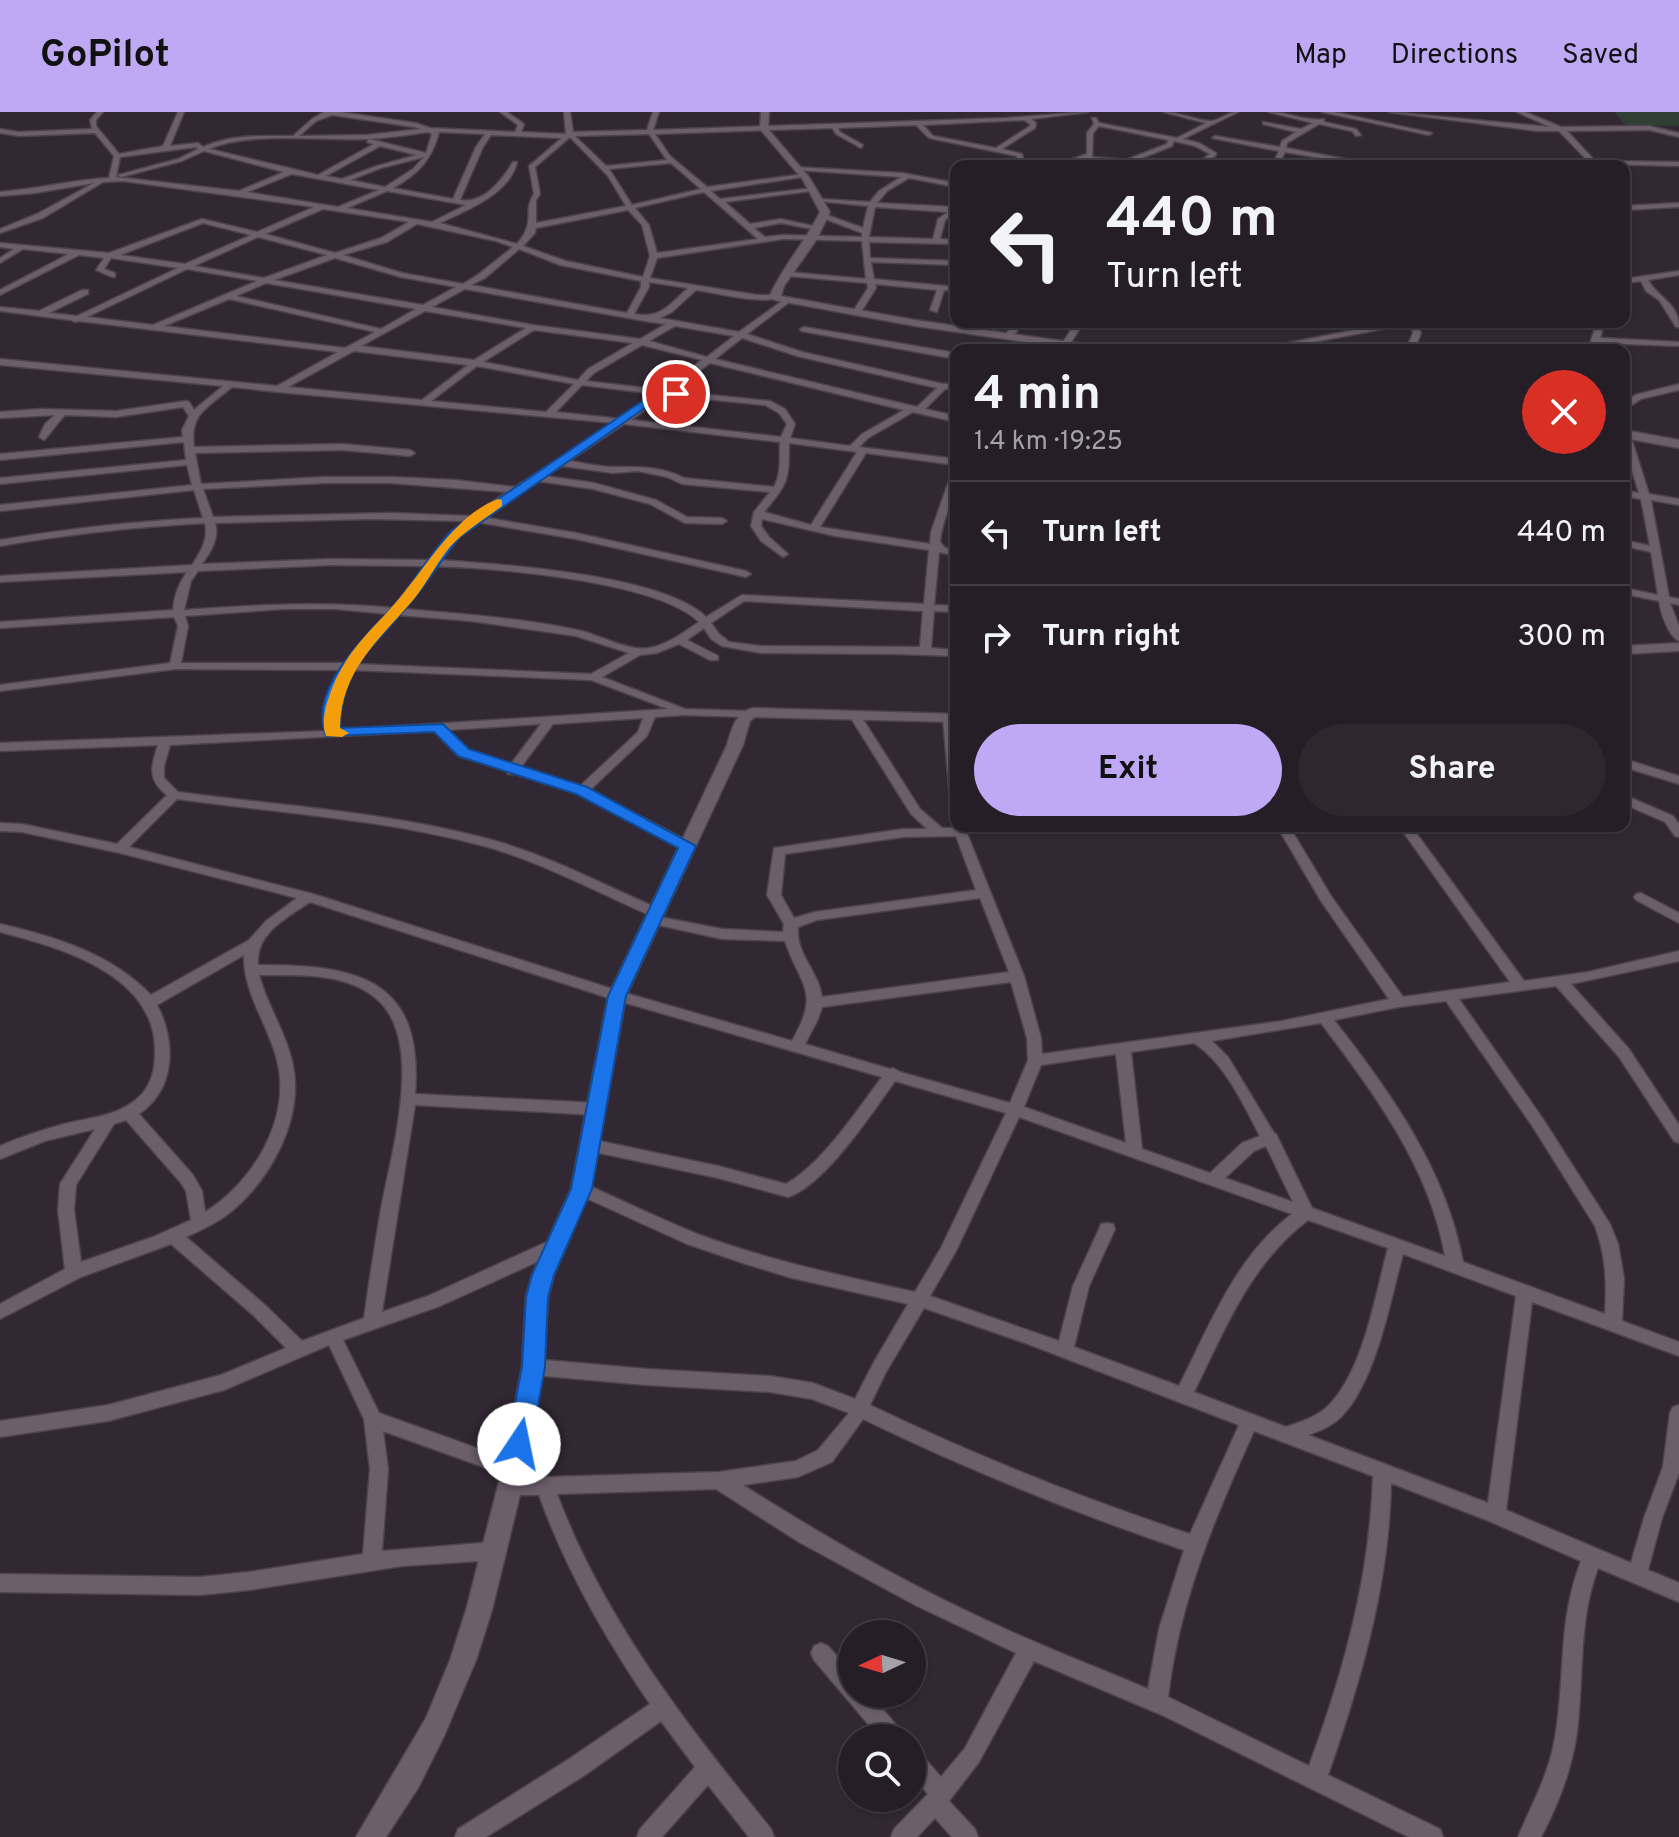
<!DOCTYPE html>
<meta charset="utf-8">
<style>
body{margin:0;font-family:Overpass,sans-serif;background:#2e272e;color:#f1f3f6;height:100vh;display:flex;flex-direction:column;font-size:30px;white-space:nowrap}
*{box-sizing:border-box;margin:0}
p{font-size:26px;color:#a4a2a7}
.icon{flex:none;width:44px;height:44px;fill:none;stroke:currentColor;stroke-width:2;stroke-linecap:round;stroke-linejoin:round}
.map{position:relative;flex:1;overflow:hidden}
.panel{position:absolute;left:950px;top:232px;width:680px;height:488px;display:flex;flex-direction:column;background:#261e26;border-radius:16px;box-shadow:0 2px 6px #0004,0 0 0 2px #423c43}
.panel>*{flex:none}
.guide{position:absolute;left:950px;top:48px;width:680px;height:168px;border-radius:16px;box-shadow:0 2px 6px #0004,0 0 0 2px #423c43;background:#261e26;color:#f1f3f6;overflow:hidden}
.needle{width:52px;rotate:266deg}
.fabs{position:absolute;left:838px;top:1508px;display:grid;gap:16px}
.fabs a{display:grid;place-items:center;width:88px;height:88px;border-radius:50%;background:#261e26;box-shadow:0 2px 6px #0004,0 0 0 2px #423c43;font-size:40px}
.pin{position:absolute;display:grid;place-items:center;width:68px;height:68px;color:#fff;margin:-34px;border:4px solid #fff;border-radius:50%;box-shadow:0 2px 8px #0007}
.me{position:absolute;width:88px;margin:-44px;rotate:11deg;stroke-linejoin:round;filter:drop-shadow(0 0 6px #0008)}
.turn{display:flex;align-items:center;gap:28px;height:168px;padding:0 24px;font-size:36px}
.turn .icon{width:104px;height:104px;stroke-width:2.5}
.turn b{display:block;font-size:56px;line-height:68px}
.round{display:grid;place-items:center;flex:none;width:84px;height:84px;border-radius:42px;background:#2e272e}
.summary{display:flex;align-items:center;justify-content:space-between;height:136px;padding:0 24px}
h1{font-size:48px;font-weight:700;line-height:60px}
.cta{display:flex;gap:16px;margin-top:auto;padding:16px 24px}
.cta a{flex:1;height:92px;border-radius:48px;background:#bfa8f4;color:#111;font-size:32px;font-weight:700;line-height:92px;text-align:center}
.cta a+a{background:#2e272e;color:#f1f3f6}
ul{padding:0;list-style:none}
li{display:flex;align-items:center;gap:24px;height:104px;padding:0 24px;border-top:2px solid #423c43}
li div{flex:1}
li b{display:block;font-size:30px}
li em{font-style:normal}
header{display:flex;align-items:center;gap:48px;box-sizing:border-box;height:112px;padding:0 40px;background:#bfa8f4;color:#111}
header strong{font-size:38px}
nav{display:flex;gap:44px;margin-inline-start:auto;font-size:28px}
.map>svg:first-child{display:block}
.green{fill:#2f3f33}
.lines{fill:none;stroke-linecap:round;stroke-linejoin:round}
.street-casing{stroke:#4c434c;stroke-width:3}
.secondary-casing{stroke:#4c434c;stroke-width:3}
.street{fill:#6b5f6b;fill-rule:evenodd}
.secondary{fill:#6b5f6b;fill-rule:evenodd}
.route{fill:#1a73e8;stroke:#114b97;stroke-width:2}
.slow{fill:#f59e0b}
</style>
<header>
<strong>GoPilot</strong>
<nav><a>Map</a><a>Directions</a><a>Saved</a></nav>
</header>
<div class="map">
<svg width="1679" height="1725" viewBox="0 0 1679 1725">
<rect width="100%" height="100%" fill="#322833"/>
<path class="green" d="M1614,0H1679V14L1626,13Z"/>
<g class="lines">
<g class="street-casing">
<g id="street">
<path d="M97,0H103L96,8V14L119,42L163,34L178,0H184L170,34L198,31L203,35C231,22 264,24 293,24L312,7L324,0H340L415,11L430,16L515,20L518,13L500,0H507L524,12L521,20L566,22L564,0H570L573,20L647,18L653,0H659L653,18L1006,6L1088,0L1031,7L1036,11L1035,16L1002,37L1022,42L1023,47L1051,54L1020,50L1017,48V44L929,26L916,13L838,16L840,20L863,33L861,36L836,22L832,16L655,22L670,44L707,75L804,62L802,65L711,79L720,87L813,76L811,79L725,90L750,112L781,107L822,116L818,118L781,111L754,116L765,125L783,123L862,125V121L820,105L827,103L863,116L868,94L818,89L821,87L870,90L879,79L901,65L797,58L795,55L902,61L956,71V75L909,66L887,79L877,91L956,95V100L945,108L940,127L956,128V132L869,130L870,146L956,149V153L871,150L874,167L956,175V179L944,178L937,200L930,198L937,178L875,172L876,176L859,203H856L852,201L868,176L867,171L788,164L784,162L788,160L866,167L862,129L783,127L657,146L650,166L757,183H777L781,185C761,193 718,181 696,178L672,200L660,206L739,220L785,187H788V191L747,222L802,240L943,272L956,271V277H945L925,297L956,304V310L913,300L868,326L859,335L956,347V353L866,341L820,415L930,432L931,420L951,363L956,360C956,385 942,406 940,430L945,436L956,438V444L939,440L934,493L956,494V500L934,499L931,536L956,538V544L900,542L761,541L722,534L711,527L704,516L687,528L718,544V548H710L679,532L657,541L640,543L602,565L685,597L747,599L753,602L747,605L684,603L655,605L647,624L590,678L692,731L693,734L692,737H682L578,682L516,662H508L506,659L459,644L434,619L170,633L164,654V666L178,680C282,694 390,700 492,728C551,744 605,774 662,798L664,801L660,805L722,817L783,820L784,812L767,783L774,736L903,717H927L911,702L849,603L855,600L859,601L920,697L942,716H953L952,714L956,711V714H964L1024,864L1041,926L1042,942L1282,909L1389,887L1321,789L1277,714H1289L1331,784L1403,885L1510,870L1399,714H1411L1524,869L1588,860L1679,839V849L1571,872L1629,937L1679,1013V1031L1674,1029L1619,945L1556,874L1459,887L1543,1007L1610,1112L1618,1132L1624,1166L1622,1209L1679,1230V1244L1532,1190L1506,1398L1631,1451L1644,1406L1663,1355L1670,1301L1673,1295L1679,1293V1361L1662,1406L1648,1458L1679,1471V1490L1598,1456C1578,1509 1584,1565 1577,1620C1572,1657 1558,1693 1541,1725H1518C1532,1692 1549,1662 1555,1626C1566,1563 1557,1512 1581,1449L1489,1409L1391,1371C1389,1473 1361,1568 1328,1663L1440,1717L1443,1725H1409L1162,1603L1034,1549L979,1650L949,1689L975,1717L978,1725H952L935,1706L917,1725H891L894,1717L928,1682L912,1663V1636L919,1640L941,1665L965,1636L1016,1541L915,1493L799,1430L716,1377L557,1382C604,1508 687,1613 771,1717L774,1725H749L708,1673L662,1725H637L640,1717L695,1655L661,1609L585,1663L486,1725H455L458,1717L569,1647L650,1592C605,1526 566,1458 539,1383H510L503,1381L501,1375L503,1369L544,1364L549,1365L719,1360L796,1349L818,1338L849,1301L812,1287L770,1280L647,1273L533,1263L527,1260L524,1255L527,1250L533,1247L647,1257L770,1264L813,1271L855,1287L874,1250L908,1192L792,1166L746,1152L687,1132L575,1081L573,1077L575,1073L581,1071L587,1073C624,1089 662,1108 700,1123C770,1149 843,1164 915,1180L941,1136L1006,1001L895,969C872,1001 825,1073 788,1085L718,1066L590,1039L585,1037L582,1033L585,1029L590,1027L718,1054L786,1072C821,1053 858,997 882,965L612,887L310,790C287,806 255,821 258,853C356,853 424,865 415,982L597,991L602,993L605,997L602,1001L597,1003L415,993L382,1200L428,1184L551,1128L557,1126L563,1128L565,1133L563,1138L440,1194L343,1228L379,1301L521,1352L523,1358L521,1364L514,1366L383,1319L388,1357L382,1439L494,1430L501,1433L504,1439L501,1445L494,1448L402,1454L249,1478L200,1483L0,1480V1462L200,1465L249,1460L363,1442L370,1357L364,1307L329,1233L224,1278L108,1309L0,1325V1309L108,1293L221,1263L286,1236L253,1203L171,1132L81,1165L0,1207V1192L65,1157L58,1098L60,1072L95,1017L45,1029L0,1047V1034C21,1025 42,1018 64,1012C87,1006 113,1005 133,990C149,979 155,961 155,942C158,863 62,836 0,820V812C56,825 110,841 151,883L249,828L266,809L297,786L120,741L22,720L0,719V711L22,712L117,732L167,683C147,668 151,654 158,633L0,639V631L326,619C327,596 331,578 341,558L175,557L0,579V573L170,551L178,514L174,505L0,516V510L173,498C174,484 179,471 187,460L0,470V464L192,453C200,441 209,427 205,411C136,415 68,422 0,434V428C67,417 135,409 203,406L194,378L0,399V393L192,373L187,353L0,372V366L186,348L184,330L0,348V342L183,325L182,318L189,304L183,295L116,305L65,303C59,309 47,326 44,328L39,325L45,312L55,303L0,306V300L41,297L116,299L186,289L189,290L194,298L223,274L0,253V247L277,274L338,240L79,209L75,210L71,208L0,199V195L39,199L82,178H88V182L49,201L77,204L178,156L111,146L104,157L115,161V165H112L96,158L104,146L79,143L0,183V178L69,142L23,137L0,151V146L14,137L0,135V131L109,141L202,107L257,120L314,95L123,69L103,70L43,106L0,121V117L37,102L94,71L35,81L0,84V80C37,77 72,68 109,66L114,44L95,21L19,24L0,21V17L19,20L92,17L90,8ZM332,3L414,15L421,17L367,23L299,24L316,9ZM1024,8L1030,12V14L996,36L933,24L923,13ZM428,20L432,22L426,41L369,27L367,30L374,32L318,63L209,37C248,19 322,29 366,27C387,26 408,23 428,20ZM439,20L485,22L476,35L453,87L393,76C418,62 432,48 439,20ZM649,22L667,48L606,54L575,24ZM491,23L562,26L529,54L534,82C522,100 537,109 517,132L440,111C467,98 510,82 517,50H513C501,69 484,92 460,88L483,35ZM570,25L608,64L626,94L536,111V88L540,82L535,55ZM380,34L417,43L377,54L342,67L326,64ZM196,35L198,37L178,47L118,63L121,65L182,49L204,39L284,60L239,79L116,65L120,45ZM424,45L413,57L385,75L350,68L381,56ZM671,51L701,77L632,93L609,57ZM292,62L379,78L338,95L247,80ZM387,79L466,93L432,110L347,96ZM704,80L758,127L657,141L649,113L635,96ZM875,95L948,100L938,107L933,127L869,125ZM323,97L409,110L381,126L335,141L265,122ZM628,98L642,113L650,144L643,165L566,149L523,134L535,121L536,116ZM203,111L251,123L185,152L120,143ZM417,112L496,129L513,135L479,162L463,172L402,161L343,143L387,130ZM258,125L327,143L264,166L194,154ZM519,137L560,153L641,169V175L627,201L471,173L485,166ZM335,146L401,165L456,175L423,193L274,168ZM187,157L257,169L153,213L87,205ZM649,170L688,176C669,193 661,207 634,202L649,175ZM266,171L416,197L381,217L236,184ZM465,177L651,210L666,212L640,227L533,213L432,195ZM229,187L375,220L345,236L164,214ZM425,199L526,216L474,248L361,234ZM675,214L734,224L707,245L649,229ZM534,218L633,231L588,257L578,268L483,250ZM742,226L797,244L937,276L917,295L715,247ZM642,233L702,248L662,278L586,269L594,261ZM354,239L468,253L422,288L288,275ZM710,251L904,298L862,322L850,334L790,326L795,312L785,297L770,289L672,279ZM477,254L574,272L546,300L431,289ZM582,273L656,282L621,307L556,300ZM232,275L278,280L614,311L515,375L455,368L390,365H325L201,372L195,341L342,338L410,344L415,341L410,338L342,332L194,335C189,301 209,295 232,275ZM665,283L765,293L779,301L787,312L781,325L631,308ZM624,312L780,330C779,347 782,359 774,375L684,366C660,354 640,355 615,355C600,355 584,351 569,349ZM789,331L857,340L811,413L764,400C788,371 789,369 789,331ZM562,354L613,361L638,359L667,365L682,372L770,380L754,400L751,414L761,429L783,445L788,442L769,425L761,414L762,407L835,424L929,438L924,492L742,483L706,505C663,463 501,452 439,448L453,430L476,410L576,427L746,465L751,462L746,459L576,421L482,405L538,369L593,377L650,392L685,411L722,412L727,409L722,406L687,405L656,388L594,371L545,364ZM325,371H390L507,380L472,404L390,401L213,405L203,377ZM370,407L465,409L446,426L429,448L331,447L202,452C210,441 220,426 215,411ZM331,453L425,454L393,496C321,489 256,493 184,498L191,469L198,459ZM435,454C495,456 658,469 699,510C684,520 667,533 649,536C629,540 598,522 577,518C521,506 461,502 404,497ZM744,489L923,499L920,535L761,534L729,530L719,522L711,511ZM284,497H336L388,502L346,551H181L188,514L185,504ZM399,503L471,509L576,524L629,541L591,562L356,552ZM352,558L591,568L668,597L338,618C339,596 342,578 352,558ZM643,606L638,620L580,674L521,655L553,612ZM541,612L511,652L467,638L447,618ZM177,687C279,701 384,707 484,734C542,750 596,780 652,804L647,808L649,811L722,827L785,829C801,876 821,878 792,929L622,880L313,782L129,735ZM956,724L976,778L815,800L794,806L781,783L785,742L903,725ZM980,786L1009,860L822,885C819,860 795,841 798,815L817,808ZM244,843C243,881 268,912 277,948C292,1005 254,1070 205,1100L202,1079L193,1063L139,1002C176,977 176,929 157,893ZM259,863C298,863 346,860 377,887C427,931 389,1047 380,1103C374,1137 369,1172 364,1206L302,1229L265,1193L186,1125C199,1119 212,1113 224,1105C269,1072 306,1006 292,949C285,919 267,893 259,863ZM1011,870L1027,926L1028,948L1010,991L900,960L893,956L890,957L805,932L818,907L822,895ZM1446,889L1533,1015L1595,1114C1606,1144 1607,1171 1605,1202L1463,1150C1446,1058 1391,981 1334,908L1399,895ZM1321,911C1374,981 1430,1056 1445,1144L1312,1096L1276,1022L1274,1021L1228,945L1212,929ZM1194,931C1225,951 1243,992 1260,1024L1242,1031L1210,1061L1142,1037L1131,940ZM1116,942L1126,1031L1024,995L1041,953ZM1019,1005L1292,1102C1235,1145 1210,1213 1179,1274L1074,1235L1089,1174L1115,1117L1113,1112L1107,1111L1101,1112L1099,1117L1073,1174L1059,1229L930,1184L956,1139ZM126,1008L181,1071L186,1079L191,1108L153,1125L81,1150L74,1098L76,1073L114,1012ZM1266,1034L1293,1090L1225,1066L1254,1039ZM1308,1108L1388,1136C1375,1184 1364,1256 1330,1292C1319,1304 1301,1310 1286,1315L1194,1280C1225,1217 1250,1152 1308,1108ZM1403,1142L1516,1184L1488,1391L1308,1323C1320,1319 1332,1314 1341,1305C1376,1270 1390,1189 1403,1142ZM924,1196L1028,1232L1239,1313L1190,1422C1081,1386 974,1343 870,1293L886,1260ZM863,1307C968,1358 1075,1401 1184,1438L1159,1517L1148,1577C1103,1558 1057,1540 1012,1520C919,1479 829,1428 743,1373L798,1365L832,1350ZM1254,1319L1373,1364C1370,1465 1344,1559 1309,1654L1168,1585C1179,1490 1215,1405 1254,1319Z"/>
<path d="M1164,0C1178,0 1201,10 1212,9C1222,7 1228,0 1238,0L1183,27L1199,31L1216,41V43L1201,54H1194L1210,42L1195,34L1174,29L1172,34L1127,52L1086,48L1064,54H1053L1087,42V21L1094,12L1092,6H1096L1099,11L1177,26L1206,11ZM1099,14L1168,28L1167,32L1126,48L1092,45L1093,21Z"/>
<path d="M1269,0C1287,0 1307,10 1324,7V10L1356,17L1361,23L1356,24L1352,19L1319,12L1287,31L1286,36L1383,54H1368L1285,40L1278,54H1272L1279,39L1212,26L1215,24L1280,35L1282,29L1296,20L1263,12V10L1301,17L1313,11Z"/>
<path d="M1322,0H1334L1432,21L1429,23Z"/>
<path d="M1389,0L1550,15L1517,0H1525L1561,15L1649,14L1679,21V25L1649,18L1567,19L1595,49L1679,50V54L1601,52L1576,54L1589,50L1559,19H1537Z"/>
<path d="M1679,91V95L1624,98V94Z"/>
<path d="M1679,159V163L1648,168C1657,185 1679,191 1679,215H1676L1659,188L1646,179L1641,169L1624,171V167Z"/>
<path d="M957,210H965L957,219L953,217Z"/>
<path d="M1017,210H1025L1011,226H1005V222Z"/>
<path d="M1076,210H1084L1066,238H1058Z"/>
<path d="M1284,210L1354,213L1358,215L1354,217L1288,212Z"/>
<path d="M1395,210H1417L1421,221L1414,238H1406L1413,221L1410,212L1270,238H1253Z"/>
<path d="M1597,210H1605L1600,226L1679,230V234L1599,231L1596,238H1588Z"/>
<path d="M804,215L956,241V247L801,219L800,217Z"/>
<path d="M1679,272V278L1641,287L1624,298V291L1635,283Z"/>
<path d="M1624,316L1629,319L1649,382L1679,387V393L1651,388L1669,485L1679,487V493L1670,491L1679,514V529C1668,523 1661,502 1659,489L1624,482V476L1658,483L1651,440L1624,434V428L1650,434L1641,387L1624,384V378L1639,381L1624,333Z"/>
<path d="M949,603L955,606L956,691L950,687L943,606Z"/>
<path d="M1624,647L1679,664V672L1624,655Z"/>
<path d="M1624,683L1673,704L1679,712V725L1675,724L1665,710L1624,692Z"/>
<path d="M1641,781L1679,801V811L1636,788L1634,785L1636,782Z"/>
<path d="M821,1531L828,1534L852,1561V1582H870L901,1619L904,1626H880L814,1548L811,1541L814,1534Z"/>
</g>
</g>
<g class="secondary-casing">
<g id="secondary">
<path d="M761,0H769L768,17L809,65L830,100L817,127L784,174L781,184L915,208L1104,235L1109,238H1082L915,214L774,188L770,183C783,154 806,129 820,100L803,68L760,17Z"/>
<path d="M1624,318L1679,328V336L1624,326Z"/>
<path d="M1679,531V539L1624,542V534Z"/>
<path d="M753,596L956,602V610L755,605L750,609L743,633L626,884L591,1077L554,1163L548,1185L544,1255L526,1358L492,1498L476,1548L444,1624L418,1676L386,1725H356L426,1606L450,1548L466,1498L502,1358L522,1255L526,1185L532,1163L571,1077L608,884L727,633C732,616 735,601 753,596Z"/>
</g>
</g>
<use href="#street" class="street"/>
<use href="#secondary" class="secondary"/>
</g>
<path class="route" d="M660,277L681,282L676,286L662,284L460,425C444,444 431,465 415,485C380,531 341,551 340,616L443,612L469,637L587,675L696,734L626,884L592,1077L554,1163L548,1185L545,1255L531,1332L527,1340L519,1343L510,1340L507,1332L522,1255L526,1185L532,1163L571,1077L608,884L678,736L576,682L458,644L434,620L326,624C305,571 379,515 406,479C421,458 434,438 451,419Z"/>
<path class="slow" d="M498,387L502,388V394C485,407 463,420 449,436C436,452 427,471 414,487C379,528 341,558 340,616L349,621L342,625L326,624C321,611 325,596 330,582C348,532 376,517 406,478C431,447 458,402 498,387Z"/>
</svg>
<div class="fabs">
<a><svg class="needle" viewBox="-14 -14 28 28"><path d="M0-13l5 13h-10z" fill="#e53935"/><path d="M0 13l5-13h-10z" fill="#a4a2a7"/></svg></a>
<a><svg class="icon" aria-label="search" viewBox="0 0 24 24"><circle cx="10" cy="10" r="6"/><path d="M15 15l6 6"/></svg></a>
</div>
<div class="pin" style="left:676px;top:282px;background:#d93025"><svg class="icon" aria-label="arrive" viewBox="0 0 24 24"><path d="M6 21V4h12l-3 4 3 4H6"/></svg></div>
<svg class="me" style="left:519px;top:1332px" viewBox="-20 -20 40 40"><circle r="19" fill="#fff"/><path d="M0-13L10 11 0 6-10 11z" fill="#1a73e8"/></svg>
<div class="guide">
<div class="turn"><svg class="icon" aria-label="left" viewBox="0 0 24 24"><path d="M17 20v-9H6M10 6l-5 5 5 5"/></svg><div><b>440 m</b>Turn left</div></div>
</div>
<section class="panel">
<div class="summary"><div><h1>4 min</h1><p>1.4 km · 19:25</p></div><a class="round" style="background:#d93025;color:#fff"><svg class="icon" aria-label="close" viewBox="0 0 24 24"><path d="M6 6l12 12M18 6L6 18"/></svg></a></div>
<ul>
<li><svg class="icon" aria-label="left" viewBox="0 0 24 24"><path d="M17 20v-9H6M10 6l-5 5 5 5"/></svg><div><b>Turn left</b></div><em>440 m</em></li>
<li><svg class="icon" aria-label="right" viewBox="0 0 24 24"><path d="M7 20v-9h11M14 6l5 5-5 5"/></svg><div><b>Turn right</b></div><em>300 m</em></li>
</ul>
<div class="cta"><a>Exit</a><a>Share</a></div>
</section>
</div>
